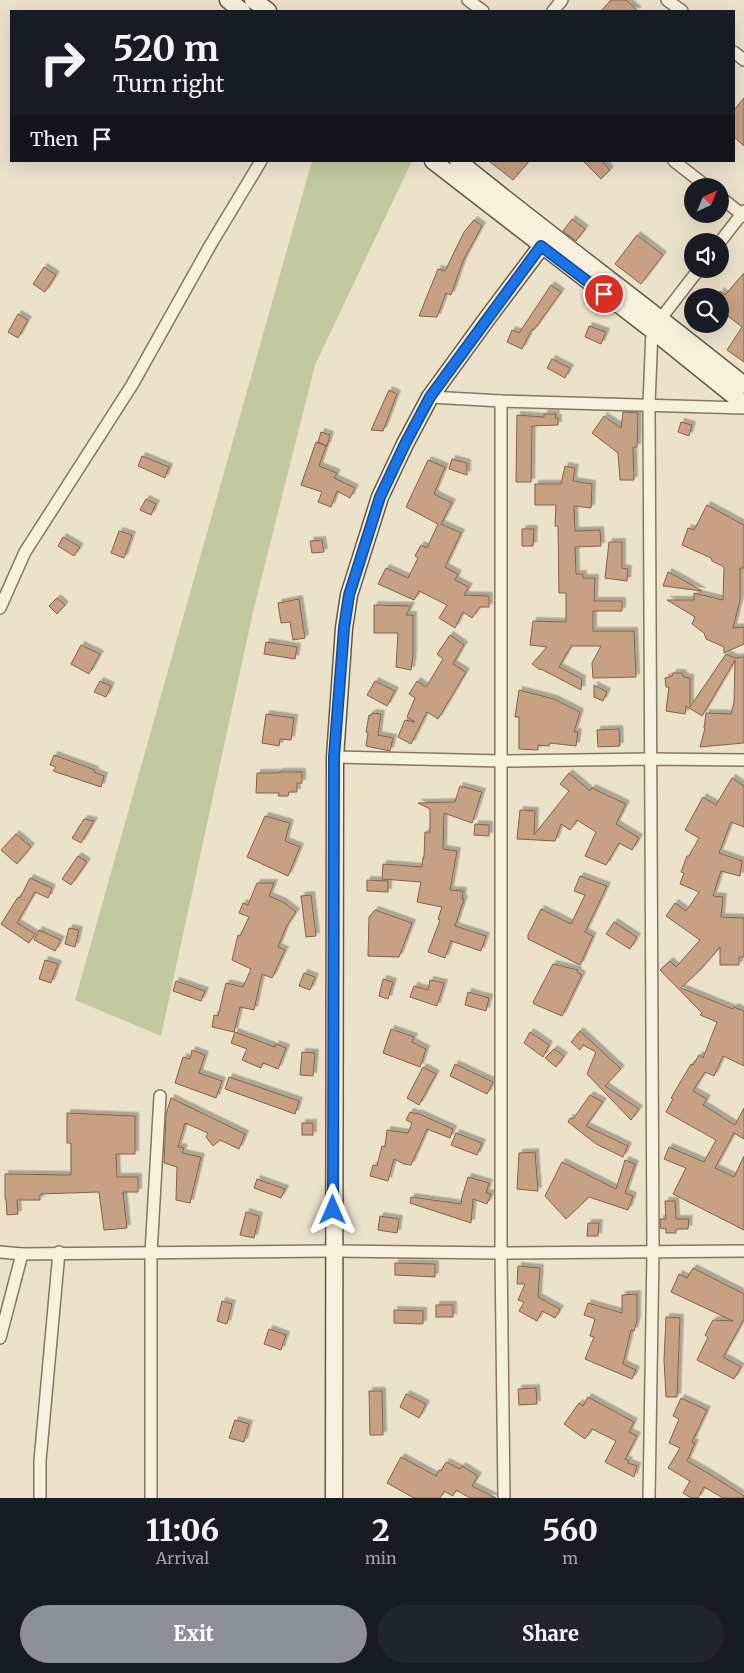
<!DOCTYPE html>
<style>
body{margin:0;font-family:Merriweather,serif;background:#20242c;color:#f1f3f6;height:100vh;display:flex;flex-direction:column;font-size:19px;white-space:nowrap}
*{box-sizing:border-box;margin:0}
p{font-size:16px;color:#9ea1a6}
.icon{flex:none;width:28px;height:28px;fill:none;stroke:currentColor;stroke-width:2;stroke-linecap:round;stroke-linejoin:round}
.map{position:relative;height:1498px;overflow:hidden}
.sheet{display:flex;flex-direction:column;background:#171b24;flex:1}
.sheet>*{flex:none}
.top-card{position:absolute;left:10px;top:10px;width:725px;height:152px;border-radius:0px;box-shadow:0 5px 20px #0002;background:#171b24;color:#f1f3f6;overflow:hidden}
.needle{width:32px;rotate:44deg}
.controls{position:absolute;left:684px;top:178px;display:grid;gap:10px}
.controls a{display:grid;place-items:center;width:45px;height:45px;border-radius:50%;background:#171b24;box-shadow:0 5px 20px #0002;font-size:25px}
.pin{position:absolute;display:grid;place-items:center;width:42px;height:42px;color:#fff;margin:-21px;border:2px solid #fff;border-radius:50%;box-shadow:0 1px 5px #0007}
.me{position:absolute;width:55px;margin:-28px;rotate:0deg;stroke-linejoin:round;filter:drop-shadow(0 0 4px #0008)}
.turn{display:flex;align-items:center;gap:18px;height:105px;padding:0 20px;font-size:22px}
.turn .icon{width:65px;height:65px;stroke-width:2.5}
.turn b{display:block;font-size:35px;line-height:42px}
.then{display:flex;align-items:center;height:48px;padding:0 20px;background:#0003;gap:10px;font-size:19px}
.eta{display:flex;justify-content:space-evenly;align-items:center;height:85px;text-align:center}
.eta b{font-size:30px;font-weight:800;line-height:35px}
.button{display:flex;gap:10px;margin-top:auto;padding:10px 20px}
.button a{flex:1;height:58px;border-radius:30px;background:#8c9099;color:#fff;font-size:20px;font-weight:800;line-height:58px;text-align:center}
.button a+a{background:#20242c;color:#f1f3f6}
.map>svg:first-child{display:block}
.green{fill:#c3c99f}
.building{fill:#c6a183;stroke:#846148;filter:url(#shadow)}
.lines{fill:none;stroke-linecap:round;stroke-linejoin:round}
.street-casing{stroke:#877660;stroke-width:14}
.secondary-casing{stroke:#695743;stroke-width:19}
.street{stroke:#f7f0dd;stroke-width:11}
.secondary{stroke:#f7f0dd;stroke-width:16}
.route-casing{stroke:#114b97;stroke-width:12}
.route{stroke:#1a73e8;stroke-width:9}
</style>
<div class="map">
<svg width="744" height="1498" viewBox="0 0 744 1498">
<defs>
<filter id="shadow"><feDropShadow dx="3.5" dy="-3.5" stdDeviation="0" flood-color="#0004"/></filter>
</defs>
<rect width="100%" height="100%" fill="#ece2ca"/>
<path class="green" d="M312,161H412L315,365L253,612L161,1036L75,1000Z"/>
<g class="building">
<path d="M611,0H626L638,11H601Z"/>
<path d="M744,98V146L734,137V110Z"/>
<path d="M489,161H529L513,180Z"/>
<path d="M583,161H602L610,170L601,179Z"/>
<path d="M572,219L585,229L576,241L563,231Z"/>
<path d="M474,220L482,226L463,261L451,295L446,293L437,317L419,316L438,269L445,271L464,232Z"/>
<path d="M637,235L663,255L641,284L615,264Z"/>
<path d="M44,267L56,275L45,292L33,284Z"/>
<path d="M744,273V362L727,350L742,327L720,310V291L725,295Z"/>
<path d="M551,285L561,292L534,330L532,329L522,349L507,342L512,330L519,333Z"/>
<path d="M18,314L28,320L18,338L8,332Z"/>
<path d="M589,326L606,332L601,344L585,337Z"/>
<path d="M552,359L570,368L565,378L547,368Z"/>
<path d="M389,390L397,394L383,431L371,430Z"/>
<path d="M623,412L638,413L637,447H633L634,480H620L618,453L592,433L604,416L621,428Z"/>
<path d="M544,414H556L555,418H558V425L532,426L531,482H516L517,415L544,417Z"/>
<path d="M681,422L692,425L689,436L678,432Z"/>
<path d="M321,432L330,435L327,446L318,442Z"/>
<path d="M316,442L326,446L319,466L337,473L334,478L355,488L350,498L337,491L331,507L318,502L322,492L301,485Z"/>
<path d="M142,456L169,467L165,478L138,466Z"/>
<path d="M452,459L467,463V475L449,469Z"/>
<path d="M428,460L445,467L434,494L452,503L441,524L461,533L445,567L458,574L455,580L469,587L464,595L489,596V607H480L472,618L463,612L455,628L439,618L447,605L419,591L414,600L378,584L386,568L408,578L418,558L415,556L421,545L427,548L438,524L406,507Z"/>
<path d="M565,466L575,468L573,481L592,484L591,508L574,506L575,531L600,530L601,546L575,547L576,574H583V578H595L594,601H622V611H593V631H634L636,677L593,678L592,663L601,646H571L559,667L582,679L581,690L541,669L540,670L532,664L547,647L530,645L533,621L566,622V593H559L558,526H555L556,505H535V484H561Z"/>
<path d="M146,499L156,504L151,515L140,510Z"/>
<path d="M707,505L744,525V568H740V600L733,628L744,627V644L724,653V647L706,639L704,633L692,624L695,617L667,600H694V593L723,600L724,567L712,561L711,558L682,545L688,528L694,530Z"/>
<path d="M522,529H534L533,546H522Z"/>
<path d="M119,531L132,535L124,558L111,553Z"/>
<path d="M63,537L80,547L74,556L58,546Z"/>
<path d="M322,540L324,552L312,553L310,541Z"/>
<path d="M609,542H622V568L628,569L627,581L605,578Z"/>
<path d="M668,572L678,577L702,591L663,586Z"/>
<path d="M57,598L65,605L57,614L49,606Z"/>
<path d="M299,599L305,638L293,640L290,622L281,623L278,603Z"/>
<path d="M374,605L411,606L406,615H413V656L411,670L396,667L398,633H374Z"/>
<path d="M450,635L464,645L453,664L466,672L438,719L427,712L411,744L398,737L405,720L415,722L407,717L415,698L409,694L417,681L426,687L443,659L437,654Z"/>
<path d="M266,642L297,647L295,659L264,654Z"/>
<path d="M81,645L100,654L89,674L71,664Z"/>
<path d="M726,654L735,658L744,657V743L700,747L705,728H704L706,713L731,714L734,702L735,660L702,716L686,706L685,714L666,711L669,687H666L665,678L672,676L673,673H682L684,677L690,678V707Z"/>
<path d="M100,681L111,686L106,697L94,692Z"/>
<path d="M375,681L395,691L387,706L367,695Z"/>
<path d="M594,685L607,692L603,701L594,697Z"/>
<path d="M519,690L554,699L580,712L574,732H578L576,746L550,743L549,746L538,745V750L519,749V717H515Z"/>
<path d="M372,713L381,714L378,735L393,738L390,751L366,746L368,733L366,732L369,715H372Z"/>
<path d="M266,714L294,718L291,740L280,739L279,746L262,743Z"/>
<path d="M619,729L620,746L598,747L597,730Z"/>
<path d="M54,755L95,770L94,772L104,776L101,787L53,771L56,767L50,765Z"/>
<path d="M279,772H302V783H297V792H289L288,796H278L279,793H256L257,773H279Z"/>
<path d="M569,773L590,791L592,788L626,804L616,824L639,838L632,850L619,843L606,865L585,856L596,832L577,820L570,830L561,824L555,841L517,839L520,810L535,811L534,835L569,791L560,784Z"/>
<path d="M732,778L744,786V827L731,822L719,853L742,861L740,876L721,871L713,896L723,897L721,917L744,918V957H739V965H720V947L701,969L681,988L733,1009L734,1007L744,1011V1066L723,1056L714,1076L705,1072L693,1091L707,1099L703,1105L735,1125L744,1108V1139L734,1133L715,1168L734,1177L744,1156V1230L673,1194L686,1168L664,1159L669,1147L704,1162L716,1140L666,1112L673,1099L671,1098L691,1064L693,1065L699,1055L703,1058L717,1022L700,1015L702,1013L660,970L670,961L676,967L700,940L666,916L675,903L686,911L699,892L680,884L684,873L681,872L687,856H689L699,838L685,830L703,797L716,805Z"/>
<path d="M460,786L482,792L472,823L444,813L443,849L457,851L450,890L463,891L462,899H464L455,926L486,936L481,951L451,941L445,958L428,952L440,920L438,919L442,907L417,902L421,882L382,879L383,864L422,867L423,857H424L425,832H430V809L418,803L455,802Z"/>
<path d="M265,816L290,823L285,841L300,847L288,876L247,857Z"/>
<path d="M84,819L94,821L81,843L72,838Z"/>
<path d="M475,824L489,825V836L474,835Z"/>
<path d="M16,834L31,847L17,864L1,850Z"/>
<path d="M78,856L87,862L71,885L62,879Z"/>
<path d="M580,876L607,886L585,932L593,936L580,965L528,939V935L541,909L571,924L585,895L574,891Z"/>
<path d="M30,878L52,888L48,898L35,892L17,923L35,934L29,943L1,924L18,897L20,898Z"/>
<path d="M367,880L388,881V892L367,891Z"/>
<path d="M257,883H274L269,896L283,902L296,912L286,927L278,947L285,950L272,978L262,974L254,1010L240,1007L234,1032L212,1027L214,1015L218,1016L226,983L243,987L251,969L232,960L238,935L240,936L249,917L239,913L243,903L248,905Z"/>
<path d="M311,895L316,936L306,937L301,896Z"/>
<path d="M375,910L412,923L399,957L368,956L369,917Z"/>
<path d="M614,922L637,937L630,949L606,934Z"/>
<path d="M69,928L79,930L75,947L65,944Z"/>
<path d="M39,930L61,940L55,951L34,940Z"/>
<path d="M45,960L58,964L51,983L39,979Z"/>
<path d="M553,964L578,970L577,972L582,975L562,1016L534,1004L533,1002Z"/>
<path d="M304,973L315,977L310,990L299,986Z"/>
<path d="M383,979L393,982L388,999L379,996Z"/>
<path d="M430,980L444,983L437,1006L410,997L414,986L428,990Z"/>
<path d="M176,981L205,991L201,1001L173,991Z"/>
<path d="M468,992L489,998L486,1011L465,1005Z"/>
<path d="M391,1029L414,1037L412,1042L426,1049L420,1067L383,1053Z"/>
<path d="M580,1031L621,1069L605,1086L639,1109L631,1120L587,1074L596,1052L583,1045L580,1050L571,1042Z"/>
<path d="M235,1032L275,1047L276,1044L286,1048L278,1069L263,1063L261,1068L242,1060L247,1049L231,1043Z"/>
<path d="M530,1032L549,1045L543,1057L524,1043Z"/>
<path d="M554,1049L564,1056L556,1067L545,1058Z"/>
<path d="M192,1050L205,1055L199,1073L222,1081L216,1098L175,1083L183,1057L190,1059Z"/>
<path d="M302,1052L315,1053L313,1076L300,1075Z"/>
<path d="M455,1064L493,1082L487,1094L450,1076Z"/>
<path d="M423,1067L436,1074L419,1105L407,1098Z"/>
<path d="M229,1077L299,1101L295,1114L225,1089Z"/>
<path d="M590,1095L603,1102L586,1126L628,1146L623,1157L596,1144L568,1122L570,1118L573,1119Z"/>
<path d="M171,1098L245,1134L239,1149L220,1140L213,1146L206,1137L208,1133L185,1123L178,1147L184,1148L182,1153L201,1157L190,1203L176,1200L177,1167L164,1163L166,1114Z"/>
<path d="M410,1112L416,1114L417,1113L453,1129L450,1138L427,1129L411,1165L404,1164L394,1159L388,1181L370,1176L373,1165L377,1166L382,1146L385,1147L387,1130L408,1133L412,1123L406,1120Z"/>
<path d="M67,1113L135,1116V1154H116L117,1177H138V1192H123L127,1228L104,1230L99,1192L40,1194V1200H17L18,1214L7,1215L6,1199H5V1174L71,1175V1143H67Z"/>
<rect x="302" y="1123" width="11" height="12"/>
<path d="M456,1133L482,1143L477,1155L451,1145Z"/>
<path d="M535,1152L538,1191L517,1189L519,1153Z"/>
<path d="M625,1160L635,1164L625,1193L633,1196L628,1210L589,1197L566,1219L545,1196L562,1162L616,1189Z"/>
<path d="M468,1177L489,1183L486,1193L491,1194L487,1204L473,1199L471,1223L410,1203L411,1197L461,1204L462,1197Z"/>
<path d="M257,1179L285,1189L281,1198L254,1188Z"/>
<path d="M665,1201H675L676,1219H689L688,1229H676V1233H666V1229L660,1228V1219H666Z"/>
<path d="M246,1212L259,1216L254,1238L240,1235Z"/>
<path d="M380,1216L399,1219L397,1233L378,1230Z"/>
<path d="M588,1223H599L598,1236H587Z"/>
<path d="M395,1263L435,1264V1277L395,1275Z"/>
<path d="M518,1266L540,1268L538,1297L560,1309L555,1318L542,1311L537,1321L519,1311L524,1302L518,1300L525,1284H517Z"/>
<path d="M693,1268L744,1294V1319L723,1357L741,1367L734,1379L697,1360L708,1337L705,1335L713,1320L733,1321L671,1292L679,1274L687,1278Z"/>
<path d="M637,1294V1320L634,1331L631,1330L623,1364L636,1370L632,1379L585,1359L594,1337L590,1336L595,1319L584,1315L588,1303L622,1313V1295Z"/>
<path d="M222,1301L232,1304L227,1324L217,1321Z"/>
<rect x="436" y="1305" width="17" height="12"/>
<path d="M394,1310L423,1311V1324L394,1323Z"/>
<path d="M666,1317L680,1318L677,1397H666L664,1360Z"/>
<path d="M269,1329L286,1335L281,1350L264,1344Z"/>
<path d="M536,1388L537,1404L519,1405L518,1389Z"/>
<path d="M369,1391H382L383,1435H370Z"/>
<path d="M406,1394L426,1404L419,1418L400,1407Z"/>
<path d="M588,1397L634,1422L629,1432L637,1436L625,1459L629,1461L628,1463L637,1466L634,1477L605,1462L616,1441L592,1429L585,1439L564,1424L579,1403L583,1406Z"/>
<path d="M681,1398L707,1410L692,1442L695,1443L687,1461L711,1475L744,1496V1498H723L704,1487L698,1498H691L683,1493L690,1481L668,1468L680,1448L669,1443L679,1419L673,1416Z"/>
<path d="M235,1420L249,1424L244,1442L229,1438Z"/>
<path d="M401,1457L436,1476L439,1470L441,1471L446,1462L460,1469L462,1466L478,1476L472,1486L496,1498H470L456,1490L453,1496L444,1491L440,1498H414L387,1483Z"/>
</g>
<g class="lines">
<g class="street-casing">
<g id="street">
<path d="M468,0L483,11"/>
<path d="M667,0L682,11"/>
<path d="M553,11L562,0"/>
<path d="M734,52L744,60"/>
<path d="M674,161L706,186"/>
<path d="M720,197L744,216"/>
<path d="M720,242L744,211"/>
<path d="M430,397L501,401L744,408"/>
<path d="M501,401V1253L504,1498"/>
<path d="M0,608L25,552L132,385L211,244L261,161"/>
<path d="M335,757L502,761L650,759L744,760"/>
<path d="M0,1252L22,1254L333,1251L501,1253L744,1251"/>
<path d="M0,1338L22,1254"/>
<path d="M40,1498V1461L59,1252"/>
<path d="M151,1498V1253L160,1096"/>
<path d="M649,1498L653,1252L649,404L652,330L699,269"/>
</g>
</g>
<g class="secondary-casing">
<g id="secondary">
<path d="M228,0L242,11"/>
<path d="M253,0L268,11"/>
<path d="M433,161L652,330L744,404"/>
<path d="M458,161C552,237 650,309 744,385"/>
<path d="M334,1498L335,757L344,628L349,595L380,497L405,444L430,397L489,316L550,235"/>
</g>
</g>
<use href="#street" class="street"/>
<use href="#secondary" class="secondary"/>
</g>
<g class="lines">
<g class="route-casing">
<path id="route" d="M333,1210L334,757L344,628L349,595L380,497L405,444L430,397L541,246L604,294"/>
</g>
<use href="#route" class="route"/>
</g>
</svg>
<div class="controls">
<a><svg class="needle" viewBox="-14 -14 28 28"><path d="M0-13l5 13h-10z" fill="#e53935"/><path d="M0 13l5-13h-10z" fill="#9ea1a6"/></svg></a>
<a><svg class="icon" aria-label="sound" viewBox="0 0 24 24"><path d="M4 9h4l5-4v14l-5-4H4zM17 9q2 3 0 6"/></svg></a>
<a><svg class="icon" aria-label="search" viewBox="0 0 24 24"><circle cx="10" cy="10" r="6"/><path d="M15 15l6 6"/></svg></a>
</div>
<div class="pin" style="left:604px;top:294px;background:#d93025"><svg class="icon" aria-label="arrive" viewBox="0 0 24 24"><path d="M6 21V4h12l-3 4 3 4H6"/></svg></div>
<svg class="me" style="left:333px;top:1210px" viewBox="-20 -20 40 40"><path d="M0-17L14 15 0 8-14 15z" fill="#1a73e8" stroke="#fff" stroke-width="4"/></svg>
<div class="top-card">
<div class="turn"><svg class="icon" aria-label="right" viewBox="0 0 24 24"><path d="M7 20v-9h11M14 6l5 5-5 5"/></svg><div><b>520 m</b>Turn right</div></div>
<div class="then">Then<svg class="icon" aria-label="arrive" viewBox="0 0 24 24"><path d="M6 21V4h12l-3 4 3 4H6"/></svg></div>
</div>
</div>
<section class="sheet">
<div class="eta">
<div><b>11:06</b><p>Arrival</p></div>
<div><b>2</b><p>min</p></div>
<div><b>560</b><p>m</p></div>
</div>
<div class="button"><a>Exit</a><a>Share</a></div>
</section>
